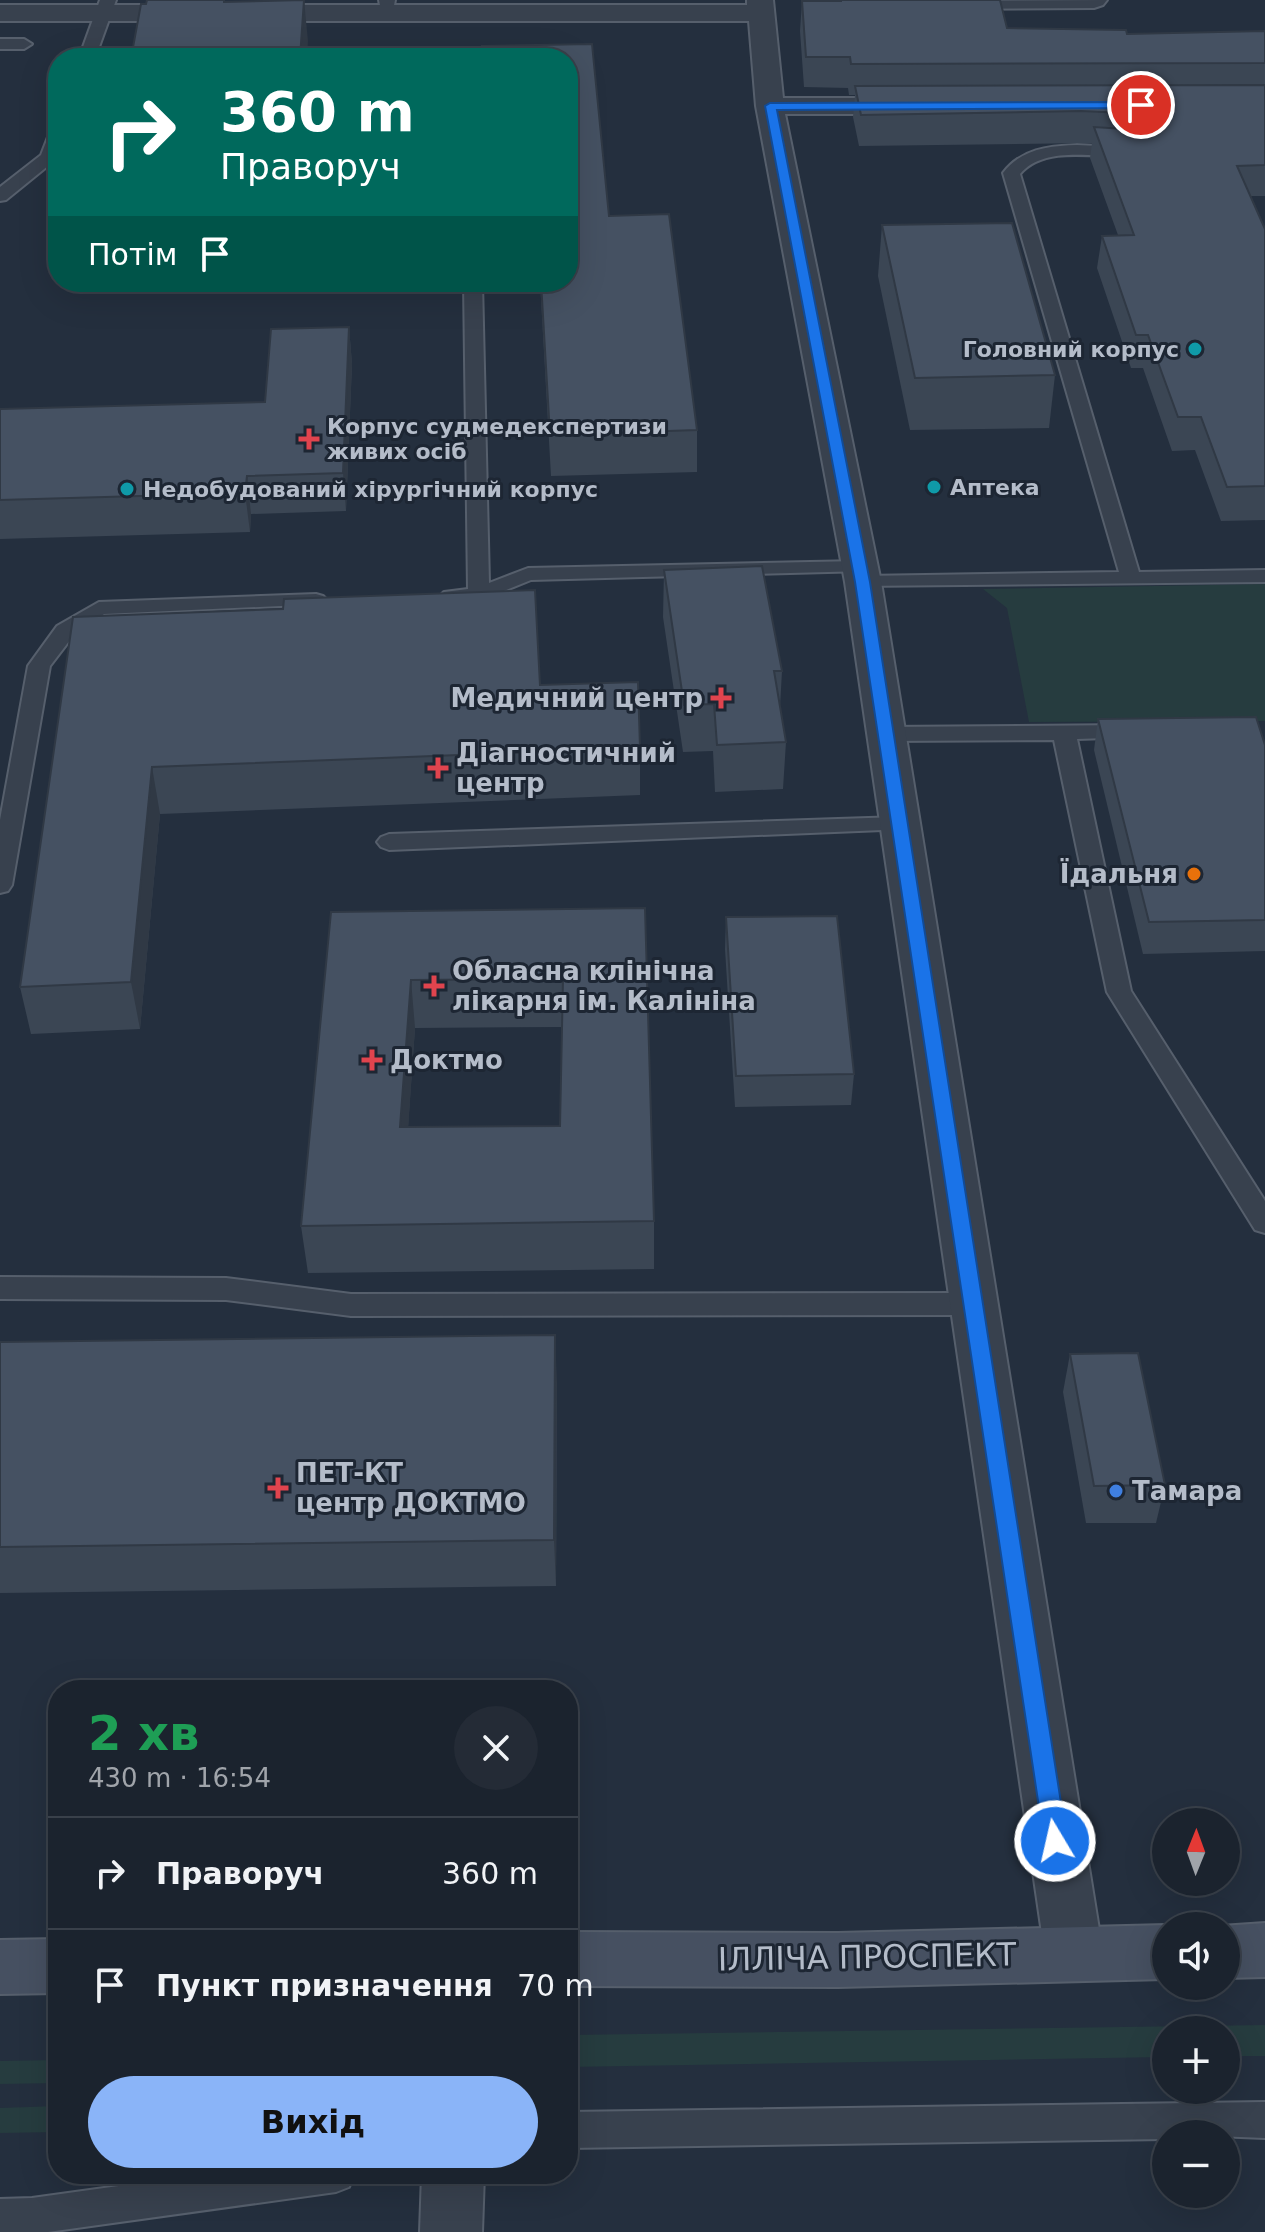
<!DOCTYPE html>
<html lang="uk">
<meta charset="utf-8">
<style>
body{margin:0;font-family:"DejaVu Sans",sans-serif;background:#242b36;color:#f1f3f6;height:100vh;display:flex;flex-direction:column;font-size:30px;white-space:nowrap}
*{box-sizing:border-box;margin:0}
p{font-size:26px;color:#a0a4aa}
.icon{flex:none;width:44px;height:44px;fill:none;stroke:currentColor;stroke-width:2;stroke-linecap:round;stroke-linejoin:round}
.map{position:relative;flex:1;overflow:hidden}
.side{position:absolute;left:48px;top:1680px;width:530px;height:504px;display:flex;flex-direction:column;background:#1b232e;border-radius:32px;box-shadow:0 8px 32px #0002,0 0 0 2px #39404a}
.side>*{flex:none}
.top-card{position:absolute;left:48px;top:48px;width:530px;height:244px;border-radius:32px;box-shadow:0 8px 32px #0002,0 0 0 2px #39404a;background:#00695c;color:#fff;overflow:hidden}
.needle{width:52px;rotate:1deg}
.fabs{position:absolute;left:1152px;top:1808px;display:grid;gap:16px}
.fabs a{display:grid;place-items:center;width:88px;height:88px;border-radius:50%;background:#1b232e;box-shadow:0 8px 32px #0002,0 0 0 2px #39404a;font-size:40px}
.pin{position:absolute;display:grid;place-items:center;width:68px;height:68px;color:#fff;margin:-34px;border:4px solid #fff;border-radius:50%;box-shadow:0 2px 8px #0007}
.me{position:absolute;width:88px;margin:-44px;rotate:351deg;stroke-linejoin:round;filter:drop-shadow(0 0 6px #0008)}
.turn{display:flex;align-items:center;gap:28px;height:168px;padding:0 40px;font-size:36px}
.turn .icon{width:104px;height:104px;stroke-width:2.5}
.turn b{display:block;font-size:56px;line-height:68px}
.then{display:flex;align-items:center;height:76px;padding:0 40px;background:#0003;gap:16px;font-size:30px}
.round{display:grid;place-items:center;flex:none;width:84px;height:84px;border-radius:42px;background:#242b36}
.headline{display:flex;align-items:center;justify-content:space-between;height:136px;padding:0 40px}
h1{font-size:48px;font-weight:700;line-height:60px;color:#1e9e55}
.primary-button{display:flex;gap:16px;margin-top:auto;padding:16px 40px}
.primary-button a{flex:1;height:92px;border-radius:48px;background:#8ab4f8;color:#111;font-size:32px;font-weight:700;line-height:92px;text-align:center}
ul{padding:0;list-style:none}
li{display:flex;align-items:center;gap:24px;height:112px;padding:0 40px;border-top:2px solid #39404a}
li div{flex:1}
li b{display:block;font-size:30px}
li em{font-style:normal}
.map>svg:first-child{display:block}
.green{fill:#263c3f}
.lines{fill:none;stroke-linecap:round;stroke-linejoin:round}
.service-casing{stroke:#565f6c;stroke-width:4}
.minor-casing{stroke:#565f6c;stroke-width:4}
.secondary-casing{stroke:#565f6c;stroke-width:4}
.service{fill:#38414e;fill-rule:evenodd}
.minor{fill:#38414e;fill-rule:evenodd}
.secondary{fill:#465061;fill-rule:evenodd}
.wall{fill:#3b4654;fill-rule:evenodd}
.shaded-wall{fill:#303945}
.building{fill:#455162;stroke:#303945;stroke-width:2;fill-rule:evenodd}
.route{fill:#1a73e8;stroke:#114b97;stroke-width:2}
.culture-dot{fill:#0f9aa8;stroke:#1d2633;stroke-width:3}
.health-dot{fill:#e0444e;stroke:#1d2633;stroke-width:3}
.food-dot{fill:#e8710a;stroke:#1d2633;stroke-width:3}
.shop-dot{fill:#3f7fe0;stroke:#1d2633;stroke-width:3}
.labels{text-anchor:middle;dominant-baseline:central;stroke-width:6;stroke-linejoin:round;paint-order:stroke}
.far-poi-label{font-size:22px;font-weight:bold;fill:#b4bcc9;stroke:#1d2633;text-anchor:start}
.poi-label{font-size:26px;font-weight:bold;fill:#b4bcc9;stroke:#1d2633;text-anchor:start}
.near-street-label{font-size:32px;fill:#b4bcc9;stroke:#1d2633}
</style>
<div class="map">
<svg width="1265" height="2232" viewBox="0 0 1265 2232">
<rect width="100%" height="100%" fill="#242f3e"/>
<g class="green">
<path d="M1265,584V721L1029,722L1007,608L983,589Z"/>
<path d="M1265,2025V2056H1226V2030H1166V2057L568,2067V2035Z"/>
<path d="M58,2060V2083L0,2084V2061Z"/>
<path d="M58,2106V2132L0,2133V2108Z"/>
</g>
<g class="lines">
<g class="service-casing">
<g id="service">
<path d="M100,0H116L95,58H79Z"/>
<path d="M379,0H395L392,16H382Z"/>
<path d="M0,39H24L32,44L24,49H0Z"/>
<path d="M58,127V153L54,161L6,200L0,201V187L41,155L50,132Z"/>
<path d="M1077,145L1121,147L1129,152L1121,157C1089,156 1043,147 1020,174L1139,572L1265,570V582L856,586L853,582L863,576L1119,572L1003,173C1021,149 1048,146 1077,145Z"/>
<path d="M464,282H482L489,583L528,568L859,561L866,563L869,567L866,571L531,580L479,601L444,600L440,596L444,592L468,589Z"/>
<path d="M316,594L323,596L327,600L323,604L104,614L73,636L50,666L12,885L8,891L0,893V820L28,666L57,626L99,602Z"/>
<path d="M1129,725L1137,727L1140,732L1137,737L1077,739L1131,991L1265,1201V1233L1255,1230L1107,992L1054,740L885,741L877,739L874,734L877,729L885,727Z"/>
<path d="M899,817L907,819L911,824L907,829L389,850L381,847L377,842L381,837L389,834Z"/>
<path d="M0,1277L226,1278L351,1294L972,1293L982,1296L986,1304L982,1312L972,1315L351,1316L226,1300L0,1299Z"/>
<path d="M1265,2102V2138L1166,2134V2139L568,2148V2112Z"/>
<path d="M205,2174H354L349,2187L336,2192L48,2232H0V2199L32,2198Z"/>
</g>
</g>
<g class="minor-casing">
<g id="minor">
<path d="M747,0H773L783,98H912L922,100L926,106L922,112L912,114H785L881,582L1103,1954L1094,1973L1074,1981L1054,1973L1045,1954L845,582L756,106L749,21H0V5H747Z"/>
<path d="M1107,0L1103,5L1094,8L940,9L931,6L927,1Z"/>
<path d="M422,2174H484L482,2232H420Z"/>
</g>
</g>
<g class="secondary-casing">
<g id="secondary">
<path d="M1265,1923V1977L1226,1978V1926H1221Z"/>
<path d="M1166,1925L1169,1926H1166V1979L838,1987L568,1986V1932L838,1933Z"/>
<path d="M58,1939V1993L0,1994V1940Z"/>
</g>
</g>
<use href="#service" class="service"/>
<use href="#minor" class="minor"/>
<use href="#secondary" class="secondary"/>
</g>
<g class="wall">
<path d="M838,0H1000L1007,28L1127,34L1265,31V196H1251L1265,229V520L1221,521L1195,450L1172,451L1143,368H1131L1097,268L1102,236L1118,235L1090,158L1092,143L859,146L853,117L855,95H849L848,88L804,87L800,31L802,1H838Z"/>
<path d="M609,216L697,430V472L551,476L540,282H568Z"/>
<path d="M882,225L1055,375L1049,428L910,430L878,276Z"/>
<path d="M349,327L352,364L346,511L251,514L250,532L0,539V409L265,402Z"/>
<path d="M664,570L782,671L780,707L786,742L783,789L715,792L713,751L683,752L663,617Z"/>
<path d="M73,617L540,685L640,748V795L160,814L140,1029L31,1034L20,987Z"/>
<path d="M1098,719L1265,745V951L1143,954L1094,750Z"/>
<path d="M645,908L654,1221V1269L308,1273L301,1226L331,912ZM562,1027L560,1126L408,1127L415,1028Z"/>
<path d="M726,917L854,1074L851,1105L735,1107L725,949Z"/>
<path d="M0,1342L557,1382L556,1586L0,1593Z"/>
<path d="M1070,1354L1165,1485L1156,1523H1086L1063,1392Z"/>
</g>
<g class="shaded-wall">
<path d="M304,0L308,41L307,58H300Z"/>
<path d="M349,327L352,364L346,511L343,473Z"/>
<path d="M247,476L251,514L250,532L245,493Z"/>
<path d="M152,767L160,814L140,1029L131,982Z"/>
<path d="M411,980L415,1028L405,1175L400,1127Z"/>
<path d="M555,1335L557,1382L556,1586L554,1540Z"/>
</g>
<g class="building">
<path d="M147,0H224V2L304,0L300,58H131L141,4H146Z"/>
<path d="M841,0H1000L1007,28L1126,30L1127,34L1265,31V63L851,64L850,57H806L802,1H841Z"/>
<path d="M592,44L609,216L669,214L697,430L550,435L541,282H568V58H482V46Z"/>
<path d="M1265,85V165L1237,166L1265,229V486L1227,487L1201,417H1178L1148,335H1136L1102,236L1134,235L1094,127L1125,129L1135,123V118L1125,113L1081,111L861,115L855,86Z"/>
<path d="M1012,223L1055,375L915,378L882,225Z"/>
<path d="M349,327L343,473L247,476L245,493L0,500V409L265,402L271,329Z"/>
<path d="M762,566L782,671H774L786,742L717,745L714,704L684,705L664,570Z"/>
<path d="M535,590L540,685L638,682L640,748L152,767L131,982L20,987L73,617L283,609L284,599Z"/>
<path d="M1256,717L1265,745V920L1149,922L1098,719Z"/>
<path d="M645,908L654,1221L301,1226L331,912ZM563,979L560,1126L400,1127L411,980Z"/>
<path d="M837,916L854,1074L736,1076L726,917Z"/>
<path d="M555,1335L554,1540L0,1547V1342Z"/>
<path d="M1138,1353L1165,1485L1094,1486L1070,1354Z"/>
</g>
<path class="route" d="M1141,102L1147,105L1145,108L777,110L870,582L1067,1841L1063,1848L1055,1851L1047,1848L1044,1841L855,582L765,106L770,103Z"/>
<g class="culture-dot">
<circle cx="1195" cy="349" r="8"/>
<circle cx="934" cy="487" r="8"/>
<circle cx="127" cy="489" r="8"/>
</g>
<g class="health-dot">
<path d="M305 427h8v8h8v8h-8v8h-8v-8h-8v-8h8z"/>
<path d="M717 686h8v8h8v8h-8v8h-8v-8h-8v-8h8z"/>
<path d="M434 756h8v8h8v8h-8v8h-8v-8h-8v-8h8z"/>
<path d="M430 974h8v8h8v8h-8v8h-8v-8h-8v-8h8z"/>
<path d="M368 1048h8v8h8v8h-8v8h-8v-8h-8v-8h8z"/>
<path d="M274 1476h8v8h8v8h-8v8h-8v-8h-8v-8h8z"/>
</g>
<circle class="food-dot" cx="1194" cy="874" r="8"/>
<circle class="shop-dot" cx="1116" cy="1491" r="8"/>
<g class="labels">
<g class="far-poi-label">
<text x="1179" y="349" text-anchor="end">Головний корпус</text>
<text x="327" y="426">Корпус судмедекспертизи<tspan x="327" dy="25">живих осіб</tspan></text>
<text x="950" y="487">Аптека</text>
<text x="143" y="489">Недобудований хірургічний корпус</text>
</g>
<g class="poi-label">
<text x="703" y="698" text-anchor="end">Медичний центр</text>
<text x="456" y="753">Діагностичний<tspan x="456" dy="30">центр</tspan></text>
<text x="1178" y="874" text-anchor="end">Їдальня</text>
<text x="452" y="971">Обласна клінічна<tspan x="452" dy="30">лікарня ім. Калініна</tspan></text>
<text x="390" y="1060">Доктмо</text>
<text x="296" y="1473">ПЕТ-КТ<tspan x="296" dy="30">центр ДОКТМО</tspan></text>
<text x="1132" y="1491">Тамара</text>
</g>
<g class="near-street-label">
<text transform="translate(867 1957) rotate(-1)">ІЛЛІЧА ПРОСПЕКТ</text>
</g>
</g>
</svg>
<div class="fabs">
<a><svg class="needle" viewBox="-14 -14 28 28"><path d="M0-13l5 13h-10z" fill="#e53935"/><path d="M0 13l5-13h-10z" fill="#a0a4aa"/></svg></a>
<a><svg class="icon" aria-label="sound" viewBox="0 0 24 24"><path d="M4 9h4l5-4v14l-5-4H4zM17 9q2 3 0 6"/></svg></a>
<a>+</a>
<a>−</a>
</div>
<div class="pin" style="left:1141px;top:105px;background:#d93025"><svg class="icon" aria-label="arrive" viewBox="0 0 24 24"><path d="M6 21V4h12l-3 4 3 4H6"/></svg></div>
<svg class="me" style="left:1055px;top:1841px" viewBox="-20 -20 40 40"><circle r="17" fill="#1a73e8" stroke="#fff" stroke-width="3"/><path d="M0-11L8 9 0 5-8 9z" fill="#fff"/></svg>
<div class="top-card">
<div class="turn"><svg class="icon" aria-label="right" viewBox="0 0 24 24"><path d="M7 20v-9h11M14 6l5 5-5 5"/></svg><div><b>360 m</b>Праворуч</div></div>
<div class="then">Потім<svg class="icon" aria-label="arrive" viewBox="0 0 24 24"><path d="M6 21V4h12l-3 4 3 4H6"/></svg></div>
</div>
<section class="side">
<div class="headline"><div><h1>2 хв</h1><p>430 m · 16:54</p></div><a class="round"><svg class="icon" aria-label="close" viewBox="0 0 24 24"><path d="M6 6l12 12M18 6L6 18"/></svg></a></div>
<ul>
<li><svg class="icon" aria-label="right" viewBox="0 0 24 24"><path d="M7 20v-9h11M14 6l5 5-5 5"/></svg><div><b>Праворуч</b></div><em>360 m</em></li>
<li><svg class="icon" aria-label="arrive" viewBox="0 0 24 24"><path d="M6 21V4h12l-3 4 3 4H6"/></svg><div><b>Пункт призначення</b></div><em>70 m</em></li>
</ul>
<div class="primary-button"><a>Вихід</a></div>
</section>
</div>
